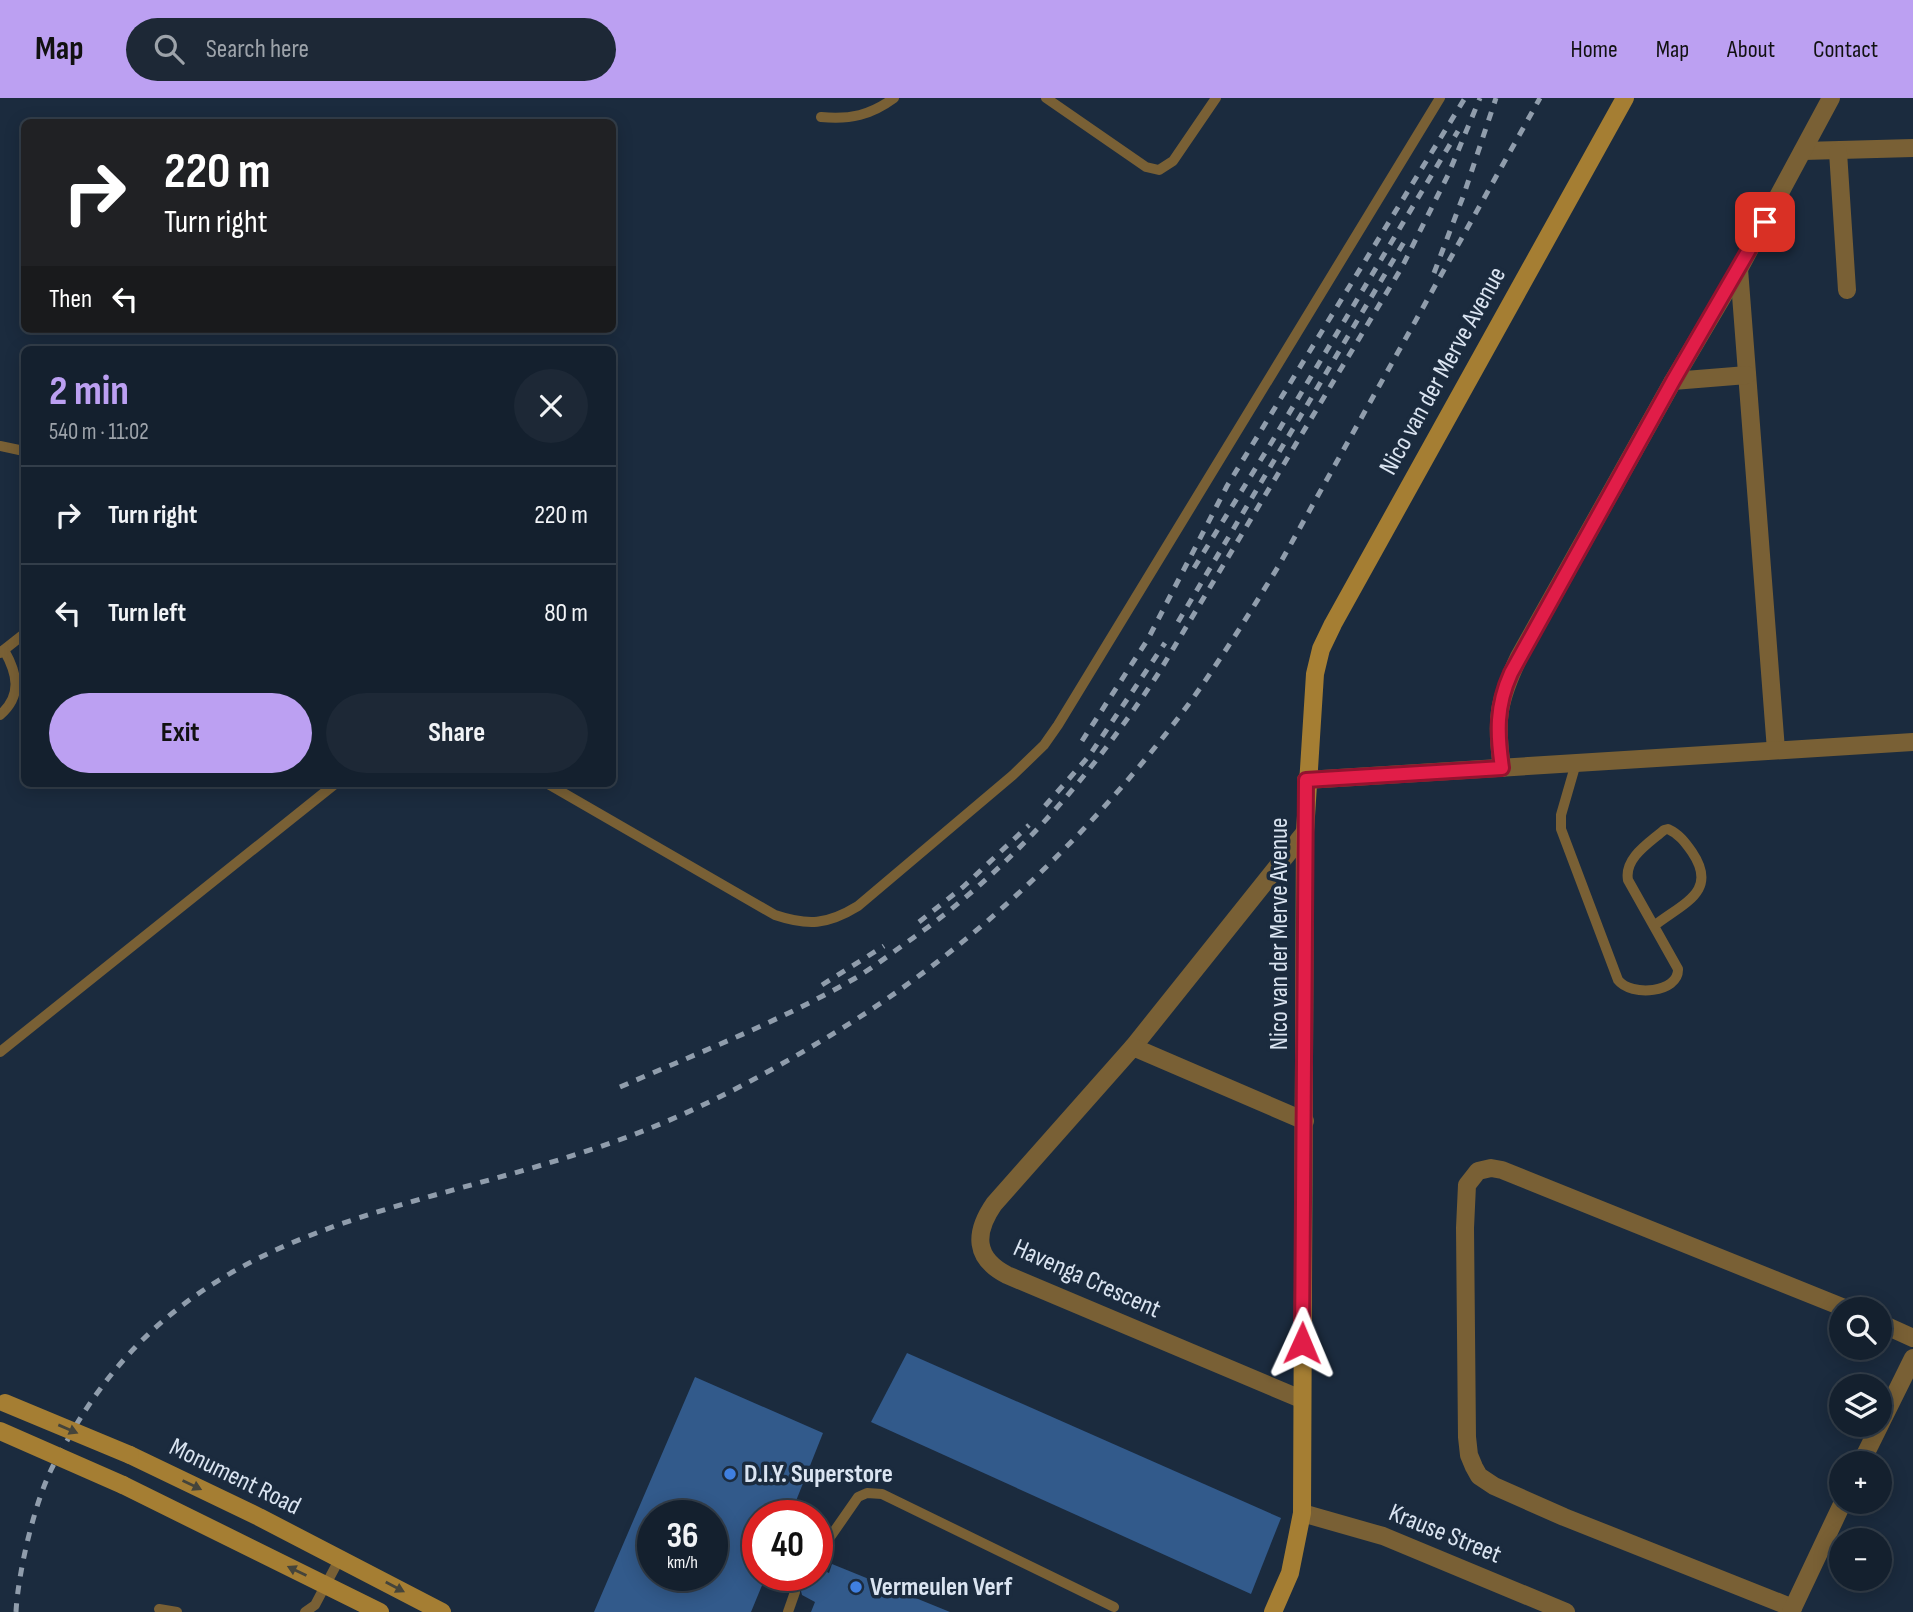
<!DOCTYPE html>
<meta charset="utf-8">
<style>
body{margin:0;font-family:"Sofia Sans Condensed",sans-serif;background:#1d2836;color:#f1f3f6;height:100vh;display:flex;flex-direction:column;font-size:26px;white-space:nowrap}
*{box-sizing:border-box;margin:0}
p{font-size:23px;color:#9da3aa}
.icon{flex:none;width:38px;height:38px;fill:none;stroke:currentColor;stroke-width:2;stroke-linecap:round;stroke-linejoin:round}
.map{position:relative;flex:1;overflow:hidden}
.sheet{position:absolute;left:21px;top:248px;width:595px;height:441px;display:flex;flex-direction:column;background:#14202e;border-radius:10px;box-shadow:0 4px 18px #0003,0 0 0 2px #333e4a}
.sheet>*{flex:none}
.top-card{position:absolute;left:21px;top:21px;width:595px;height:214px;border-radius:10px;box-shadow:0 4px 18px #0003,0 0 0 2px #333e4a;background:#202124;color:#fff;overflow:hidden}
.controls{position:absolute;left:1829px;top:1199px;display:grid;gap:14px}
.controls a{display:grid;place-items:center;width:63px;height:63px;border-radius:50%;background:#14202e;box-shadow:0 4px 18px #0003,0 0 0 2px #333e4a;font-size:35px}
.speed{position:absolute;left:637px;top:1402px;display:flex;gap:14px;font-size:35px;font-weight:700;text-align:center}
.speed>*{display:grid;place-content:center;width:91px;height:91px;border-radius:50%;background:#14202e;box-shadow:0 4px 18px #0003,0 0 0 2px #333e4a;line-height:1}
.speed small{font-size:18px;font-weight:400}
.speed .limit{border:10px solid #d22;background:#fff;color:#111}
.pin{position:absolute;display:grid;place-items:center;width:60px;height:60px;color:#fff;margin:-30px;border-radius:14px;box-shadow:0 4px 10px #0006}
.me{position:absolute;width:77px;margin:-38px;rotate:1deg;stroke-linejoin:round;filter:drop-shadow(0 0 5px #0008)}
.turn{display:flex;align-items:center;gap:24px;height:147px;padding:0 28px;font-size:32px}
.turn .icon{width:91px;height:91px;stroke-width:2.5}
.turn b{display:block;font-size:49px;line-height:60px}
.then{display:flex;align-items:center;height:66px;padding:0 28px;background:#0003;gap:14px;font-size:26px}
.round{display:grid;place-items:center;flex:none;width:74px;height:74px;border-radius:37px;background:#1d2836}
.head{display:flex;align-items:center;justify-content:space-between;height:119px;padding:0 28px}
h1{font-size:42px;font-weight:700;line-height:52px;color:#bca0f2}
.button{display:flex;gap:14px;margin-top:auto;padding:14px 28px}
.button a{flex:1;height:80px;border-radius:42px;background:#bca0f2;color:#111;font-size:28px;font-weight:700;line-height:80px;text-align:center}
.button a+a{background:#1d2836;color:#f1f3f6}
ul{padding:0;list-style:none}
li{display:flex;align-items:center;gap:21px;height:98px;padding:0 28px;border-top:2px solid #333e4a}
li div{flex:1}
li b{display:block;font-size:26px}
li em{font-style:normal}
header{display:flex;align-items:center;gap:42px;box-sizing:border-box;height:98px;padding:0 35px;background:#bca0f2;color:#111}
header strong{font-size:33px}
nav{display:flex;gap:38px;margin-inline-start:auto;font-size:24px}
.search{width:490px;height:63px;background:#1d2836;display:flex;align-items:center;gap:18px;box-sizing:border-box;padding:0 24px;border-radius:38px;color:#9da3aa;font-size:26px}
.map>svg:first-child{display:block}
.building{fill:#325a8b;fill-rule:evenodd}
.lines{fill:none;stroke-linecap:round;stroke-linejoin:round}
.lane{stroke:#796035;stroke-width:10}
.street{stroke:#796035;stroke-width:18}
.secondary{stroke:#a57e33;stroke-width:18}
.rail{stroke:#909dac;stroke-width:5;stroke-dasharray:9 9;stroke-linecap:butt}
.secondary-bridge{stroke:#a57e33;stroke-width:18}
.oneway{fill:#44443b}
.route-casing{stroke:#92132f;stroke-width:18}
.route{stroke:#e11d48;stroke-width:12}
.shop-dot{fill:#3f7fe0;stroke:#1b2b3e;stroke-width:2.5}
.labels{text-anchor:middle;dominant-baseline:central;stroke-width:7;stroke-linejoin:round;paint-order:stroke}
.street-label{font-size:26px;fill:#dae4f1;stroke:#1b2b3e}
.poi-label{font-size:26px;font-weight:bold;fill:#dae4f1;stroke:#1b2b3e;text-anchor:start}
</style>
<header>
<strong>Map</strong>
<div class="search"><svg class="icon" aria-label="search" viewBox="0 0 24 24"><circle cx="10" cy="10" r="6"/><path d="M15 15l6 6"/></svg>Search here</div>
<nav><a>Home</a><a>Map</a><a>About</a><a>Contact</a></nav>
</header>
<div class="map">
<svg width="1913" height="1514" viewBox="0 0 1913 1514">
<rect width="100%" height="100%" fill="#1b2b3e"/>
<g class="building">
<path d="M907,1255L1281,1420L1251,1496L871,1324Z"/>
<path d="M695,1279L823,1335L790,1418H758V1477H817V1469L829,1475L832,1466L950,1514H811L815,1504L802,1497L800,1489L794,1487L788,1491L765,1480L751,1514H594ZM653,1418H712V1477H653Z"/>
</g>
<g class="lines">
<g class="lane">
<path d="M1046,0L1146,69L1159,72L1173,63L1216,0"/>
<path d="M821,19C850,22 871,17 894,0"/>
<path d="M0,348L24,353"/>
<path d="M0,555L24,536"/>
<path d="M0,617C23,597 17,575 4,552"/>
<path d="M1576,665L1561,717V731L1618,882C1631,899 1679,895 1678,871L1628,782C1624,760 1649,745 1664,732L1668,731C1679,736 1685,744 1692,754C1719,794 1683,805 1654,828"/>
<path d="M548,686L775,817C808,828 827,827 858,808L1013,677L1044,647L1058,627L1440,0"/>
<path d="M0,954L335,686"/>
<path d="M817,1458L858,1399L867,1395L882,1396L1114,1509"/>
<path d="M159,1511L177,1514"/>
<path d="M305,1514L315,1507L340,1460"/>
<path d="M788,1514L795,1494"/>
</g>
<g class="street">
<path d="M1803,53L1913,50"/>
<path d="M1838,54L1847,192"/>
<path d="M1739,171L1776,652"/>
<path d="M1673,283L1747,277"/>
<path d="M1502,670C1495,621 1498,603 1519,559L1673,283L1739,171L1831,0"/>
<path d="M1306,682L1913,644"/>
<path d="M1133,949L1305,734"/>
<path d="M1880,1225L1913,1240"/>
<path d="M1301,1301L1007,1177C974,1160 974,1135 994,1106L1133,949L1305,1023"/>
<path d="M1861,1365L1913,1260"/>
<path d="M1302,1415L1383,1438L1566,1514"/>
<path d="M1793,1510L1564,1419L1494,1388L1479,1378L1474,1369L1469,1357L1467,1339L1465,1130L1467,1087L1478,1073L1491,1070L1502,1072L1847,1211"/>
<path d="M1791,1514L1843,1404"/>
</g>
<g class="secondary">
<path d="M130,1357L259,1419L442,1514"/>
<path d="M123,1387L380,1514"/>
<path d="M1273,1514L1290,1475L1302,1415L1305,734L1315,576L1321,551L1333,526L1625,0"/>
</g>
<g class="rail">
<path d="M1434,175L1464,96L1496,0"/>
<path d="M1194,470L1273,342L1458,33"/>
<path d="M1178,524L1407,139"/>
<path d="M1082,643L1148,541L1227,388L1465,0"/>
<path d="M1045,708L1089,658L1165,545"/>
<path d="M919,824L963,789L1029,727"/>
<path d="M822,887L884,848"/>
<path d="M620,989C698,955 778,924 852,882C873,870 893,854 913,840C1013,769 1091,678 1158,576L1402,169L1448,77L1480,0"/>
<path d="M16,1514C18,1475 34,1407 51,1372C57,1359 65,1347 72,1334C196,1120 411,1117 619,1042C695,1015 767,976 836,934C973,850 1092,735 1188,607C1220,563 1249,516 1278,469L1540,0"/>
</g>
<g class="secondary-bridge">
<path d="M5,1305L130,1357"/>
<path d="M0,1333L123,1387"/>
</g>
</g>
<defs><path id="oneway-solid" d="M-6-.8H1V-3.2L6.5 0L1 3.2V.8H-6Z" transform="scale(1.75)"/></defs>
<g class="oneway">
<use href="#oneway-solid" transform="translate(68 1331) rotate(23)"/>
<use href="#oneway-solid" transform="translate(192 1387) rotate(26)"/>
<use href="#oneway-solid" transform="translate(297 1473) rotate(-154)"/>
<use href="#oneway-solid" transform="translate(395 1489) rotate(28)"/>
</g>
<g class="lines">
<g class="route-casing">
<path id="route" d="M1302,1245L1306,682L1502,670C1497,635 1496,608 1511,575L1673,283L1765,124"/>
</g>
<use href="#route" class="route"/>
</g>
<g class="shop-dot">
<circle cx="730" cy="1376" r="7"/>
<circle cx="856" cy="1489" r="7"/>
</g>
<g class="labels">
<g class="street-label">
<text transform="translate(1443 273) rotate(-61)">Nico van der Merve Avenue</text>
<text transform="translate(1279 836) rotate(-90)">Nico van der Merve Avenue</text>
<text transform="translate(1087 1181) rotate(24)">Havenga Crescent</text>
<text transform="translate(235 1379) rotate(26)">Monument Road</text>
<text transform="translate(1445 1436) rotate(22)">Krause Street</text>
</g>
<g class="poi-label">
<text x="744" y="1376">D.I.Y. Superstore</text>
<text x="870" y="1489">Vermeulen Verf</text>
</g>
</g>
</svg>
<div class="controls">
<a><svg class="icon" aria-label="search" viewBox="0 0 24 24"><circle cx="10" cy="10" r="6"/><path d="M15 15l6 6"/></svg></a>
<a><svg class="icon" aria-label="layers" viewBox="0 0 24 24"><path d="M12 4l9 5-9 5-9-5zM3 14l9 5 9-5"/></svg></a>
<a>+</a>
<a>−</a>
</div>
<div class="speed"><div>36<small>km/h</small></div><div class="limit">40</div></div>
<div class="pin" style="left:1765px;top:124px;background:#d93025"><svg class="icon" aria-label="arrive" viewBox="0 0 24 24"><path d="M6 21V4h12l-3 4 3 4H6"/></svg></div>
<svg class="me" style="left:1302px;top:1245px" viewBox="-20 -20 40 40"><path d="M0-17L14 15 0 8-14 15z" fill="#e11d48" stroke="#fff" stroke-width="4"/></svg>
<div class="top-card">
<div class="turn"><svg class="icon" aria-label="right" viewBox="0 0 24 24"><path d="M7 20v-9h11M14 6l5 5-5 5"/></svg><div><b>220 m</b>Turn right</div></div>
<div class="then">Then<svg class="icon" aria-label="left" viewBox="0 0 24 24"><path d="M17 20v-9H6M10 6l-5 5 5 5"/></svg></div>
</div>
<section class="sheet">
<div class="head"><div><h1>2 min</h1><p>540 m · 11:02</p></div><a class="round"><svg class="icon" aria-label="close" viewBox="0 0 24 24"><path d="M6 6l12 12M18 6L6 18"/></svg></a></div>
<ul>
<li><svg class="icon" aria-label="right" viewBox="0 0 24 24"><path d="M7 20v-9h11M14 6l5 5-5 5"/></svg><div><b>Turn right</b></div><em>220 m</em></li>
<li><svg class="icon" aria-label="left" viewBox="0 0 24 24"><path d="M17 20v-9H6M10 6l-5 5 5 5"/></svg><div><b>Turn left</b></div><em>80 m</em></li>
</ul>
<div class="button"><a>Exit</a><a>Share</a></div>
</section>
</div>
